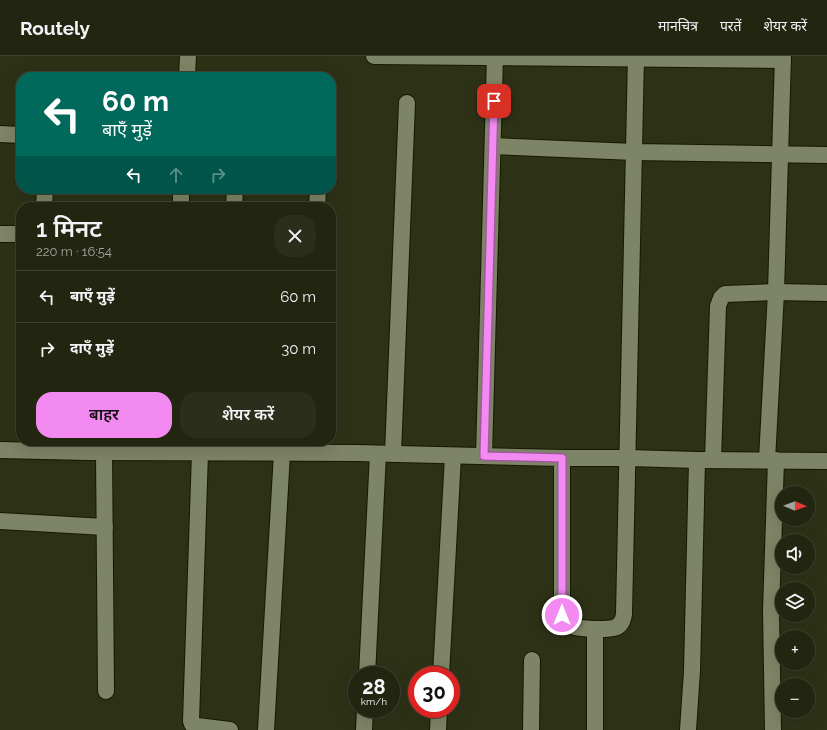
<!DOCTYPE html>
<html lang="hi">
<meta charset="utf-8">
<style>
body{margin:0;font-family:Raleway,"Noto Sans Devanagari",sans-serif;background:#2a2e1a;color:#f1f3f6;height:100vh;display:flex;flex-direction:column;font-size:15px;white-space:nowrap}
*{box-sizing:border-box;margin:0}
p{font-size:13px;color:#a2a59f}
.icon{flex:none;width:22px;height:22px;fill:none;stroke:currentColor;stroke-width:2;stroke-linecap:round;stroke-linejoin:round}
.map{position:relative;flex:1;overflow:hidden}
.side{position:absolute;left:16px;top:146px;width:320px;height:244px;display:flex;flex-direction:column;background:#222611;border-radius:16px;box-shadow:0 4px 16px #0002,0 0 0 1px #3f4331}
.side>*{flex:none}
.banner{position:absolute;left:16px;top:16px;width:320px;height:122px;border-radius:16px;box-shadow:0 4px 16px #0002,0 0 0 1px #3f4331;background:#00695c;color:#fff;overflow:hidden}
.needle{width:26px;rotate:91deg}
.fabs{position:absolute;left:775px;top:430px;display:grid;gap:8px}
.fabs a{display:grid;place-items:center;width:40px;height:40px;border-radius:50%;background:#222611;box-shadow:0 4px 16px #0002,0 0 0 1px #3f4331;font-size:20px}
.speed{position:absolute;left:348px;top:610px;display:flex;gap:8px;font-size:20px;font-weight:700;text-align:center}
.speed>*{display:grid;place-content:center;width:52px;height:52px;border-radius:50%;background:#222611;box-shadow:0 4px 16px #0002,0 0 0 1px #3f4331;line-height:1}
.speed small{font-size:10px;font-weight:400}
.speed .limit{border:6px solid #d22;background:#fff;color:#111}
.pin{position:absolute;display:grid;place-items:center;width:34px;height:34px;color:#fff;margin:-17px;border-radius:8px;box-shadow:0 2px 6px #0006}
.me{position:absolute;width:44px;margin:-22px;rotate:0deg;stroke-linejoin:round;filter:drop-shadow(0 0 3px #0008)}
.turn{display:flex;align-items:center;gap:14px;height:84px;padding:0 20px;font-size:18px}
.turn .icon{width:52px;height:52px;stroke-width:2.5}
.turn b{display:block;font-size:28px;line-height:34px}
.lanes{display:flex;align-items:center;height:38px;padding:0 20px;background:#0003;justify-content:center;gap:20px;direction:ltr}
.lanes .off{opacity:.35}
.round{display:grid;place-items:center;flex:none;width:42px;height:42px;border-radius:16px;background:#2a2e1a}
.headline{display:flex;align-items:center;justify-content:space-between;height:68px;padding:0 20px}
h1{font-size:24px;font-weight:600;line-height:30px}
.action{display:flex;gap:8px;margin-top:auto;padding:8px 20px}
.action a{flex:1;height:46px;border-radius:16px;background:#f38af1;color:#111;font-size:16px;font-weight:600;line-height:46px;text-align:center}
.action a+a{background:#2a2e1a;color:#f1f3f6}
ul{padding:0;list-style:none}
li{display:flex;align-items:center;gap:12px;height:52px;padding:0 20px;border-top:1px solid #3f4331}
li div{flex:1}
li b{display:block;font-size:15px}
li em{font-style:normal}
header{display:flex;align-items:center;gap:24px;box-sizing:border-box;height:56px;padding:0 20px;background:#222611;border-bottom:1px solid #3f4331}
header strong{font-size:19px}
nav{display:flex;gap:22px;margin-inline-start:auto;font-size:14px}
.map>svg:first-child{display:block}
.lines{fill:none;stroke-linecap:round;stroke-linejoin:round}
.street-casing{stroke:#151a01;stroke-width:18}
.street{stroke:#7e8466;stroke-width:16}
.route-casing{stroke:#9e5a9d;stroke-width:10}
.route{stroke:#f38af1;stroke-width:7}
</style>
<header>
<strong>Routely</strong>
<nav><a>मानचित्र</a><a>परतें</a><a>शेयर करें</a></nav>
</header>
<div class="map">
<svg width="827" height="674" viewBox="0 0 827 674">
<rect width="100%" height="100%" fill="#2d3217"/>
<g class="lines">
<g class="street-casing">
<g id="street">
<path d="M374,0L783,4"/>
<path d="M187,21L188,0"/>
<path d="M0,78L21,79"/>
<path d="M493,90L635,96L827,99"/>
<path d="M44,151L45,133"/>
<path d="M181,151V133"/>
<path d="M234,151L235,133"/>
<path d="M317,151L318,133"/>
<path d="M0,178H21"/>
<path d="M0,394L88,396L357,397L562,402H628L697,404L827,405"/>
<path d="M104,396L106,635"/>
<path d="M200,397L191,665L192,668L197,670L230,674"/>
<path d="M393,398L407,47"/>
<path d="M484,400L495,0"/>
<path d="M562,402V559C563,563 564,567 569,569C575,573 605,574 613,572C620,571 623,565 624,558L636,0"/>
<path d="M713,404L718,250L721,242L725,238L776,236L827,237"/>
<path d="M767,404L776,236L783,0"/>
<path d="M0,465L105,471"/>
<path d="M595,573V674"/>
<path d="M367,619L378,398"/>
<path d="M441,619L453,400"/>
<path d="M266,674L282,397"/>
<path d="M364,674L365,653"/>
<path d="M438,674L439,653"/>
<path d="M531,674L532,604"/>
<path d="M688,674L692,615L697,404"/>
<path d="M773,674L771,555L776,404"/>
</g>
</g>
<use href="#street" class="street"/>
</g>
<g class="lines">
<g class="route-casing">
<path id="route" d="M494,45L484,400L562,402V559"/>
</g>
<use href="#route" class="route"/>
</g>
</svg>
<div class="fabs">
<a><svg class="needle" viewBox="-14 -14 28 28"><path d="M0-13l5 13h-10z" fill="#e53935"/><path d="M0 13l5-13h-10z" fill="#a2a59f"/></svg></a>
<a><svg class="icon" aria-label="sound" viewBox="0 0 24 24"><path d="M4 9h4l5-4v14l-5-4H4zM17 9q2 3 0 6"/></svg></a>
<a><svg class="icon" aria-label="layers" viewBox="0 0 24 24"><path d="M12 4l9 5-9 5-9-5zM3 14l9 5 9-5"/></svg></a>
<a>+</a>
<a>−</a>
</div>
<div class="speed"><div>28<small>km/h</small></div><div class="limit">30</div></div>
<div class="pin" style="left:494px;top:45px;background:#d93025"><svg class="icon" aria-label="arrive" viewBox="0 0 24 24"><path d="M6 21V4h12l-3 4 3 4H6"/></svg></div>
<svg class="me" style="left:562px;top:559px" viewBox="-20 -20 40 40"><circle r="17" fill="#f38af1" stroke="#fff" stroke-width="3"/><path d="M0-11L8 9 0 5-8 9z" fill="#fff"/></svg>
<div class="banner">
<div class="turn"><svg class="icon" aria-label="left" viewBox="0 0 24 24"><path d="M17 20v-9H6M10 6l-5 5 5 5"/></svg><div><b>60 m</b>बाएँ मुड़ें</div></div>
<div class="lanes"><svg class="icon" aria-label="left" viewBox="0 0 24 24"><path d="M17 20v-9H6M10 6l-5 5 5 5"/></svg><svg class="icon off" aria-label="ahead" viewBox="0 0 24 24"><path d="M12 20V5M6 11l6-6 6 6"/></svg><svg class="icon off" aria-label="right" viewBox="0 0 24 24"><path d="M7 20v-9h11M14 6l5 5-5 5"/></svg></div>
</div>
<section class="side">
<div class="headline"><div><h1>1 मिनट</h1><p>220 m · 16:54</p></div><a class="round"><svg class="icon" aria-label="close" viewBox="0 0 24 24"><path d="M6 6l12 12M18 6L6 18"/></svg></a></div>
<ul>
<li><svg class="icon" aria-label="left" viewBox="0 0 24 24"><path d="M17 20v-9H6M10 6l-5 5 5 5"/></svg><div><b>बाएँ मुड़ें</b></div><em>60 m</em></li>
<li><svg class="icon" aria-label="right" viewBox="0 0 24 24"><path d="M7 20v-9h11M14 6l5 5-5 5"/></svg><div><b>दाएँ मुड़ें</b></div><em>30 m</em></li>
</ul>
<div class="action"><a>बाहर</a><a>शेयर करें</a></div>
</section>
</div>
